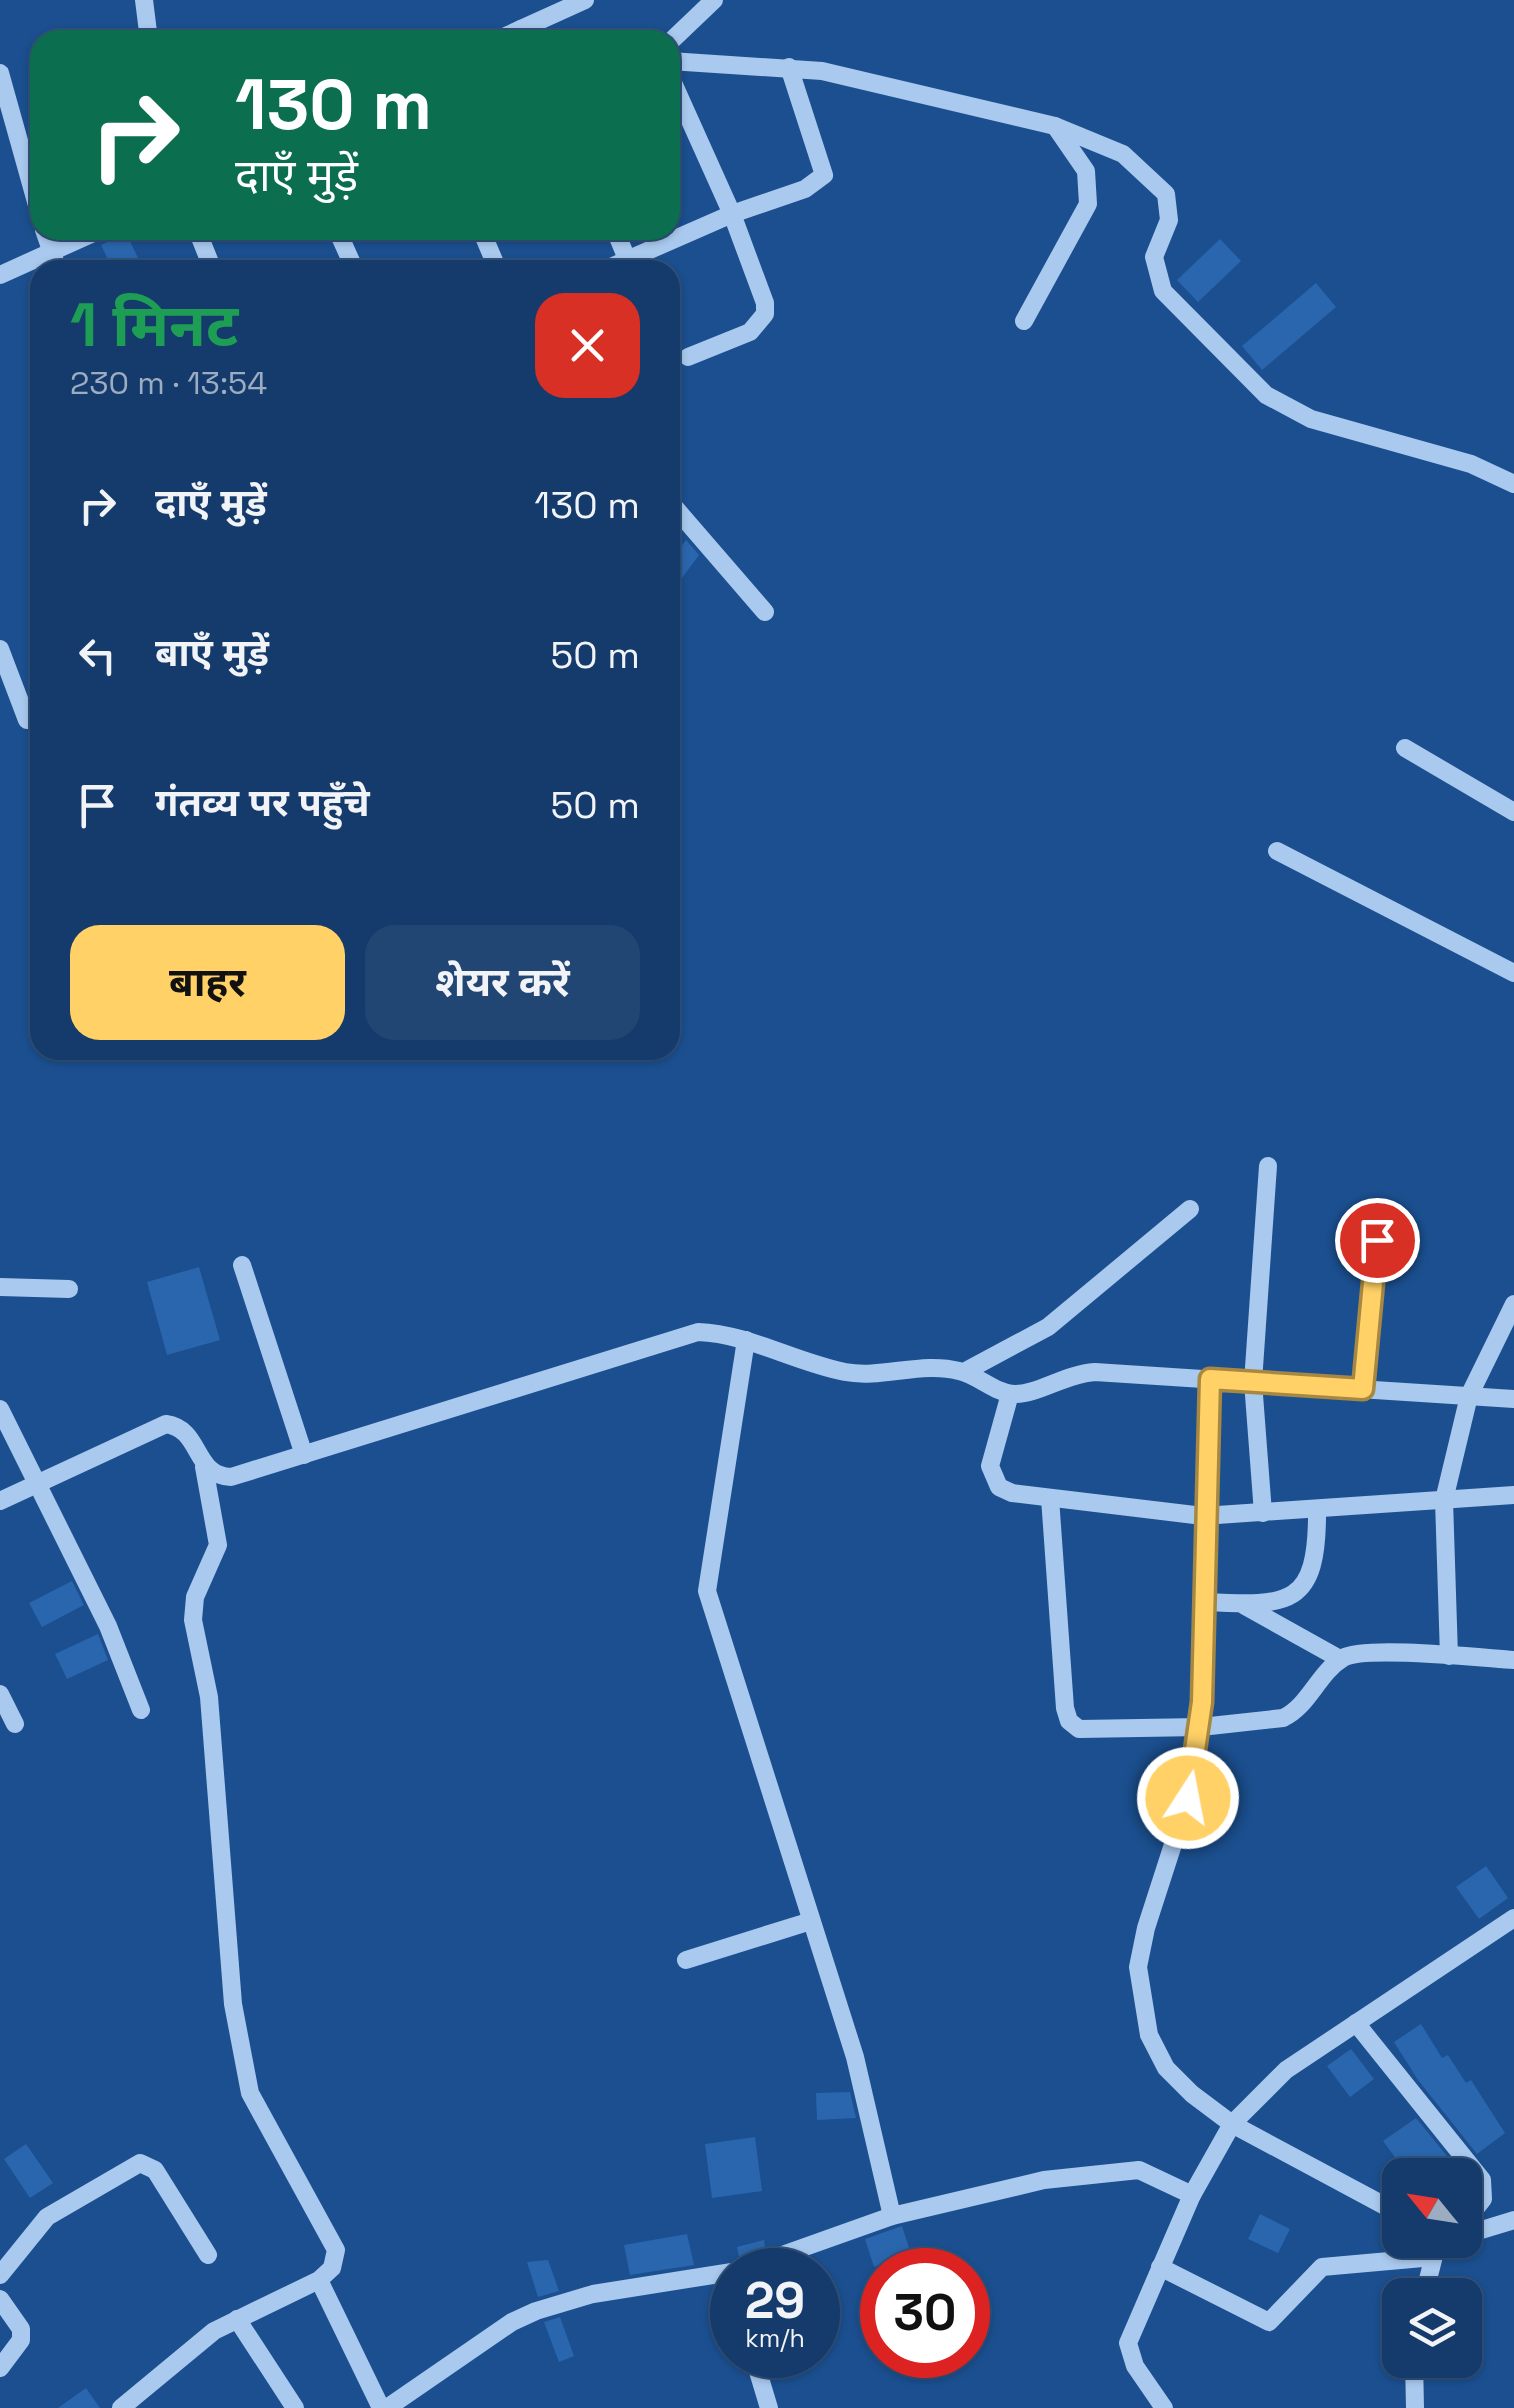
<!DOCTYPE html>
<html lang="hi">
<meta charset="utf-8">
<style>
body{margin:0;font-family:"Space Grotesk","Noto Sans Devanagari",sans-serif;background:#214673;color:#f1f3f6;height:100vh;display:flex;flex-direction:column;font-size:38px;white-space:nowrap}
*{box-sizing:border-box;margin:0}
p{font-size:32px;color:#9dadc1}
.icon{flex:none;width:55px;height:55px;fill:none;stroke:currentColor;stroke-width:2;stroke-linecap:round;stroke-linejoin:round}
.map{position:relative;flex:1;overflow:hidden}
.details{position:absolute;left:30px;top:260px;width:650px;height:800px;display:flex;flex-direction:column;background:#143b6b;border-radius:30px;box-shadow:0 2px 8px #0004,0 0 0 2px #33557e}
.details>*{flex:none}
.hud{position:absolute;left:30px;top:30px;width:650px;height:210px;border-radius:30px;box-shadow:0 2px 8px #0004,0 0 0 2px #33557e;background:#0b6e4f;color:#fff;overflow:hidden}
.needle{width:65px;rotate:300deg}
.controls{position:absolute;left:1382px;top:2158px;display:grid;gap:20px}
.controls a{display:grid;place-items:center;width:100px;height:100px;border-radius:20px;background:#143b6b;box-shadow:0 2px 8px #0004,0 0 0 2px #33557e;font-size:50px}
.speed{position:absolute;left:710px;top:2248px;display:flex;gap:20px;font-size:50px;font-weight:700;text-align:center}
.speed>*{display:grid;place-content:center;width:130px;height:130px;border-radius:50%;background:#143b6b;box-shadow:0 2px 8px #0004,0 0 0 2px #33557e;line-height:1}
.speed small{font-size:25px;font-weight:400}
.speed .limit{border:15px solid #d22;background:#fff;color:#111}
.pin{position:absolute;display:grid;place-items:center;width:85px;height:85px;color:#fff;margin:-42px;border:5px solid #fff;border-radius:50%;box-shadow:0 2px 10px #0007}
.me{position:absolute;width:110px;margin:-55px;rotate:11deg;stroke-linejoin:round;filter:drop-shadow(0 0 8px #0008)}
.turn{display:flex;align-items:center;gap:35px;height:210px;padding:0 40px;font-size:45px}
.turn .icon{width:130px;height:130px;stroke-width:2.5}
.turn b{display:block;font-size:70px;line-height:85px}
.round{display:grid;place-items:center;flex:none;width:105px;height:105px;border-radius:30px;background:#214673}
.headline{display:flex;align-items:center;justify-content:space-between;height:170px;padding:0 40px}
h1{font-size:60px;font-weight:700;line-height:75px;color:#1e9e55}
.button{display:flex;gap:20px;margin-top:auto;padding:20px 40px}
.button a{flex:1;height:115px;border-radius:30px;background:#ffd166;color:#111;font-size:40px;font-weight:700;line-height:115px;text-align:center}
.button a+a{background:#214673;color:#f1f3f6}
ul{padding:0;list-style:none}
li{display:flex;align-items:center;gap:30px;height:150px;padding:0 40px}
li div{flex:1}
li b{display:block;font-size:38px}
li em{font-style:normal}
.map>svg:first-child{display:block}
.building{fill:#2a66ad}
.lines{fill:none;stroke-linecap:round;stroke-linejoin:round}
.minor{stroke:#a9c9ee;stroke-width:18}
.route-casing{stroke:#a68842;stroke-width:25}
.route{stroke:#ffd166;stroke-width:18}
</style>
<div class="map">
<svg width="1514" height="2408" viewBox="0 0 1514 2408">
<rect width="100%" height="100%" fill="#1b4f8f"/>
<g class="building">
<path d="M126,233L144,270H113L101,245Z"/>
<path d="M1220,239L1241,261L1198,302L1177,280Z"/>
<path d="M1316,283L1336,307L1262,370L1242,346Z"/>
<path d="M686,540L699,555L670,594V562Z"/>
<path d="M199,1267L220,1340L167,1355L147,1282Z"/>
<path d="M72,1581L84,1605L42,1627L29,1603Z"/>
<path d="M98,1634L108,1660L67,1679L55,1654Z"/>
<path d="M1486,1866L1508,1898L1479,1919L1456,1887Z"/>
<path d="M1421,2024L1442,2058L1448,2055L1466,2083L1471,2080L1505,2133L1477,2154L1418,2080L1394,2042Z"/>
<path d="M1351,2049L1374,2079L1350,2097L1327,2066Z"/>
<path d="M850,2092L856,2118L817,2120L816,2093Z"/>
<path d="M1416,2118L1451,2161L1431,2175H1408L1383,2141Z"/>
<path d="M755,2137L762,2191L712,2198L705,2144Z"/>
<path d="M26,2144L53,2183L30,2198L4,2159Z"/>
<path d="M1260,2214L1290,2229L1278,2253L1248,2239Z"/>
<path d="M902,2226L911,2254L874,2267L865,2239Z"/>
<path d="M687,2234L694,2265L630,2275L624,2245Z"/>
<path d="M764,2240L765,2248L739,2257L737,2247Z"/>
<path d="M548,2260L559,2291L538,2297L527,2262Z"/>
<path d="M560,2317L574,2356L559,2362L544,2322Z"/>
<path d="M86,2388L100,2408H58Z"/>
</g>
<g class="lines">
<g class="minor">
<path d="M144,0L149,40"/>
<path d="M521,29L585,0"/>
<path d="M497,40L521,29L528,30L536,40"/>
<path d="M670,42L714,0"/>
<path d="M670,61L822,71L1055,126L1123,154L1166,194L1169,220L1154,257L1163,291L1266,395L1311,419L1471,464L1514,484"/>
<path d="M0,73L40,216"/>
<path d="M670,76L732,214L765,303V314L750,332L688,357"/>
<path d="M44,230L58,270"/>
<path d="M197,230L213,270"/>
<path d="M337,230L355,270"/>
<path d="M481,230L498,270"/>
<path d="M615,230L627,259"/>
<path d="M604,270L732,214L805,189L824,175L789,67"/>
<path d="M0,275L100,230"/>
<path d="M1024,321L1088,204L1086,171L1055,126"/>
<path d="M670,502L765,612"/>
<path d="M0,649L27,720"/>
<path d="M1405,748L1514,812"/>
<path d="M1277,851L1514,973"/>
<path d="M242,1265L304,1455"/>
<path d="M0,1287L69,1289"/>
<path d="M746,1340L707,1591L855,2057L892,2216"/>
<path d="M964,1372L1048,1327L1190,1209"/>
<path d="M1210,1379L1201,1727L1188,1798L1146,1928L1138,1967L1149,2035L1166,2068L1192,2094L1232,2124L1400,2214"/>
<path d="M1363,1389L1377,1240"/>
<path d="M1010,1394L990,1466L999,1487L1012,1493L1203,1516L1514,1495"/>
<path d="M0,1409L108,1626L141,1710"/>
<path d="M1050,1498L1065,1708L1069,1721L1079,1729L1201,1727L1283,1718C1309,1706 1318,1673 1343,1658C1364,1645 1483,1658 1514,1660"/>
<path d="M0,1501L166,1424C202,1429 193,1476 231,1477L698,1332C749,1334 794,1362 845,1372C882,1379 922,1361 959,1371C978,1375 996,1394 1015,1394C1039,1394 1065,1374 1095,1372L1514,1399"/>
<path d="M1263,1513L1253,1382L1268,1166"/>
<path d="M1203,1602C1289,1606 1318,1608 1317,1509"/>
<path d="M1245,1606L1340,1659"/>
<path d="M1449,1656L1444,1500L1469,1396L1514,1304"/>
<path d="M0,1694L15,1724"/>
<path d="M686,1960L811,1921"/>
<path d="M1356,2023L1482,2180L1483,2199L1465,2222"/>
<path d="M1465,2235L1514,2220"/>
<path d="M1160,2267L1269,2322L1322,2267L1423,2258L1445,2240"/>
<path d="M740,2270L892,2216L1044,2180L1139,2170L1192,2195L1232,2124L1286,2070L1514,1918"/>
<path d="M0,2275L47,2217L140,2163L155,2170L208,2255"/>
<path d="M319,2280L381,2408"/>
<path d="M1424,2295L1435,2252"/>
<path d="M0,2299L21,2329V2340L0,2368"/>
<path d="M237,2319L295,2408"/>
<path d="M753,2355L769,2408"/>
<path d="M1414,2360L1415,2408"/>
<path d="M121,2408L214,2331L319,2280L332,2268L336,2250L250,2093L233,2004L209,1697L193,1620L195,1597L218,1545L204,1467"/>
<path d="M387,2408L512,2322L536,2311L593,2294L732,2272"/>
<path d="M1164,2408L1135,2366L1128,2343L1192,2195"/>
</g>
</g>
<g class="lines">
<g class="route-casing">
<path id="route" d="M1188,1798L1202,1702L1210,1379L1363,1389L1377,1240"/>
</g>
<use href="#route" class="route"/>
</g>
</svg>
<div class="controls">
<a><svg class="needle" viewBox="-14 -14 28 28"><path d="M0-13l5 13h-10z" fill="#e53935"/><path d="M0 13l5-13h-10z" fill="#9dadc1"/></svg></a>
<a><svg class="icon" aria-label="layers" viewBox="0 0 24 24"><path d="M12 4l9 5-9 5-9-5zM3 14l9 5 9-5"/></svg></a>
</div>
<div class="speed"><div>29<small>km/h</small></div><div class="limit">30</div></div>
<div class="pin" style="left:1377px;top:1240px;background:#d93025"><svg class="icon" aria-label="arrive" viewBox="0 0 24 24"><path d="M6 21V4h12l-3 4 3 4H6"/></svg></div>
<svg class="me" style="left:1188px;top:1798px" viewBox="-20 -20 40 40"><circle r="17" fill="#ffd166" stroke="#fff" stroke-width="3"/><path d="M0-11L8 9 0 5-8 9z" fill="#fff"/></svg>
<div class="hud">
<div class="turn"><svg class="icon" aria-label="right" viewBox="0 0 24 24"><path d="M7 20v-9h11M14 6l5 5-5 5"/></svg><div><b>130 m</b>दाएँ मुड़ें</div></div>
</div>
<section class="details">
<div class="headline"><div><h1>1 मिनट</h1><p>230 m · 13:54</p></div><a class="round" style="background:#d93025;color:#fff"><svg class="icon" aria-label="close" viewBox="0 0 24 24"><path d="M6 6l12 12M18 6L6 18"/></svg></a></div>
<ul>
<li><svg class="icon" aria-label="right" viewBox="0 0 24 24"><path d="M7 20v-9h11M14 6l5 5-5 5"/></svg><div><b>दाएँ मुड़ें</b></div><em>130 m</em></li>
<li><svg class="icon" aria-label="left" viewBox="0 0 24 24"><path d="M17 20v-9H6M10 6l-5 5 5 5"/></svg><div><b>बाएँ मुड़ें</b></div><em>50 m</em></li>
<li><svg class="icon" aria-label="arrive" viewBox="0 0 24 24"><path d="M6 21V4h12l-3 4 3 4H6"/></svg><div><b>गंतव्य पर पहुँचे</b></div><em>50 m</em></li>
</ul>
<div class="button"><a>बाहर</a><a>शेयर करें</a></div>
</section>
</div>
